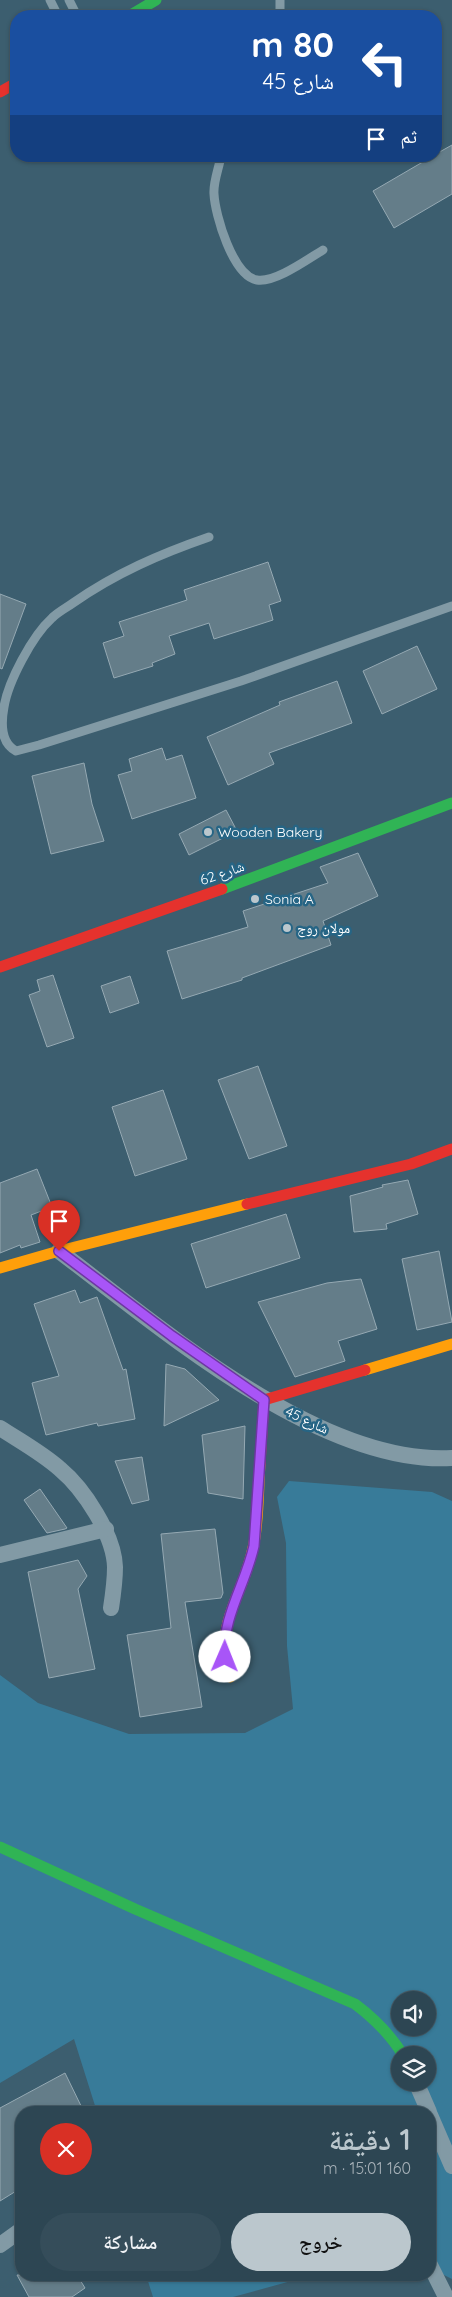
<!DOCTYPE html>
<html lang="ar">
<meta charset="utf-8">
<style>
body{margin:0;font-family:Quicksand,"Noto Naskh Arabic",sans-serif;background:#354d5a;color:#f1f3f6;direction:rtl;height:100vh;display:flex;flex-direction:column;font-size:19px;white-space:nowrap}
*{box-sizing:border-box;margin:0}
p{font-size:16px;color:#a7b1b8}
.icon{flex:none;width:28px;height:28px;fill:none;stroke:currentColor;stroke-width:2;stroke-linecap:round;stroke-linejoin:round}
.map{position:relative;flex:1;overflow:hidden;direction:ltr}
.panel{position:absolute;left:15px;top:2106px;width:421px;height:175px;display:flex;flex-direction:column;background:#2d4653;border-radius:20px;box-shadow:0 1px 4px #0004,0 0 0 1px #485e6a;direction:rtl}
.panel>*{flex:none}
.top-card{position:absolute;left:10px;top:10px;width:432px;height:152px;border-radius:20px;box-shadow:0 1px 4px #0004,0 0 0 1px #485e6a;direction:rtl;background:#1a4fa0;color:#fff;overflow:hidden}
.buttons{position:absolute;left:391px;top:1991px;display:grid;gap:10px}
.buttons a{display:grid;place-items:center;width:45px;height:45px;border-radius:50%;background:#2d4653;box-shadow:0 1px 4px #0004,0 0 0 1px #485e6a;font-size:25px}
.pin{position:absolute;display:grid;place-items:center;width:42px;height:42px;color:#fff;margin:-51px -21px;border-radius:50% 50% 50% 0;rotate:-45deg;box-shadow:0 0 5px #0007}
.pin .icon{rotate:45deg}
.me{position:absolute;width:55px;margin:-28px;rotate:1deg;stroke-linejoin:round;filter:drop-shadow(0 0 4px #0008)}
.turn{display:flex;align-items:center;gap:18px;height:105px;padding:0 25px;font-size:22px}
.turn .icon{width:65px;height:65px;stroke-width:2.5}
.turn b{display:block;font-size:35px;line-height:42px}
.then{display:flex;align-items:center;height:48px;padding:0 25px;background:#0003;gap:10px;font-size:19px}
.round{display:grid;place-items:center;flex:none;width:52px;height:52px;border-radius:26px;background:#354d5a}
.summary{display:flex;align-items:center;justify-content:space-between;height:85px;padding:0 25px}
h1{font-size:30px;font-weight:600;line-height:38px;color:#bbc7cd}
.cta{display:flex;gap:10px;margin-top:auto;padding:10px 25px}
.cta a{flex:1;height:58px;border-radius:30px;background:#bbc7cd;color:#111;font-size:20px;font-weight:600;line-height:58px;text-align:center}
.cta a+a{background:#354d5a;color:#f1f3f6}
.map>svg:first-child{display:block}
.green{fill:#387b99;fill-rule:evenodd}
.building{fill:#647d89;stroke:#95a9b3}
.lines{fill:none;stroke-linecap:round;stroke-linejoin:round}
.lane{stroke:#829aa5;stroke-width:9}
.street{stroke:#829aa5;stroke-width:16}
.fast{stroke:#30b455;stroke-width:11}
.slow{stroke:#ff9f0a;stroke-width:11}
.jam{stroke:#e5322d;stroke-width:11}
.route-casing{stroke:#6d37a1;stroke-width:12}
.route{stroke:#a855f7;stroke-width:9}
.poi-dot{fill:#bbc7cd;stroke:#266585;stroke-width:2}
.labels{text-anchor:middle;dominant-baseline:central;stroke-width:5;stroke-linejoin:round;paint-order:stroke}
.poi-label{font-size:14px;fill:#fff;stroke:#266585;text-anchor:start}
.street-label{font-size:14px;fill:#fff;stroke:#266585}
</style>
<div class="map">
<svg width="452" height="2297" viewBox="0 0 452 2297">
<rect width="100%" height="100%" fill="#3c5e6f"/>
<g class="green">
<path d="M289,1481L432,1492L452,1501V2279L430,2268V2112H97L74,2039L0,2083V1675L38,1703L129,1734L245,1733L293,1709L287,1646L286,1543L277,1497ZM400,2000H428V2028H400ZM400,2055H428V2082H400Z"/>
<path d="M146,2275H313L233,2297H153Z"/>
</g>
<g class="building">
<path d="M452,145V194L394,228L373,191L433,156H436V154Z"/>
<path d="M268,562L281,601L269,605L273,620L214,639L209,623L169,636L175,654L152,663L153,666L114,678L103,643L124,636L119,622L187,600L184,590Z"/>
<path d="M0,594L26,604L2,669L0,668Z"/>
<path d="M417,646L437,689L382,714L363,671Z"/>
<path d="M337,681L352,723L269,753L274,764L228,785L207,737L280,705L279,702Z"/>
<path d="M162,748L166,760L182,755L196,798L132,819L118,775L132,771L129,759Z"/>
<path d="M84,763L92,804L104,841L51,854L32,776Z"/>
<path d="M226,810L237,831L189,855L179,834Z"/>
<path d="M358,853L378,896L323,921L331,945L242,978V980L182,999L167,951L248,927L243,911L328,883L320,867Z"/>
<path d="M53,975L74,1038L47,1047L29,995L40,991L37,980Z"/>
<path d="M130,976L139,1003L110,1013L101,986Z"/>
<path d="M258,1066L287,1146L249,1159L218,1080Z"/>
<path d="M163,1090L187,1159L135,1176L112,1107Z"/>
<path d="M37,1169L52,1207L31,1215L40,1242L21,1248L20,1245L0,1253V1183Z"/>
<path d="M408,1180L418,1214L386,1224L387,1229L354,1232L350,1196L383,1187L382,1185Z"/>
<path d="M286,1214L300,1258L206,1288L191,1244Z"/>
<path d="M439,1251L452,1322L417,1330L402,1259Z"/>
<path d="M361,1279L377,1329L338,1341L345,1361L295,1377L258,1302L327,1283Z"/>
<path d="M75,1290L80,1303L97,1297L123,1370L126,1369L135,1419L98,1426L97,1423L46,1435L32,1383L59,1376L34,1304Z"/>
<path d="M166,1364L185,1369L219,1400L164,1426Z"/>
<path d="M245,1426L243,1499L208,1493L202,1435Z"/>
<path d="M142,1457L149,1500L132,1504L115,1461Z"/>
<path d="M40,1489L67,1528L65,1529L47,1533L24,1500Z"/>
<path d="M215,1529L223,1593L221,1598L185,1602L202,1707L140,1717L127,1635L171,1628L161,1534Z"/>
<path d="M78,1560L87,1576L78,1589L95,1669L49,1678L28,1572Z"/>
<path d="M65,2073L84,2112H21V2188L0,2201V2108Z"/>
<path d="M17,2275H77L85,2288L72,2297H29Z"/>
</g>
<g class="lines">
<g class="lane">
<path d="M50,0L58,16"/>
<path d="M69,0L77,16"/>
<path d="M280,0V16"/>
<path d="M221,156C219,168 213,182 214,194C215,215 233,276 257,280C275,283 308,259 323,250"/>
<path d="M209,537C160,554 116,573 73,603C66,608 58,612 52,618C32,636 8,682 4,707C1,723 1,743 16,751L39,745L241,681L452,606"/>
</g>
<g class="street">
<path d="M59,1251C160,1327 320,1466 452,1458"/>
<path d="M0,1428C20,1441 42,1453 60,1469C84,1489 114,1535 115,1567C115,1581 113,1595 111,1608"/>
<path d="M0,1555L106,1529"/>
<path d="M416,2082L429,2112"/>
<path d="M430,2115L452,2166"/>
<path d="M0,2245L21,2230"/>
<path d="M430,2265L446,2297"/>
</g>
<g class="fast">
<path d="M129,16L156,0"/>
<path d="M222,889L452,803"/>
<path d="M0,1847L135,1909L355,2004C375,2019 390,2034 403,2055"/>
</g>
<g class="slow">
<path d="M0,1268L59,1251L247,1204"/>
<path d="M365,1370L452,1344"/>
<path d="M230,1677C214,1619 242,1600 253,1548C259,1522 258,1491 260,1464"/>
</g>
<g class="jam">
<path d="M0,92L16,83"/>
<path d="M0,967L222,889"/>
<path d="M247,1204L411,1164L452,1149"/>
<path d="M260,1464L264,1400L365,1370"/>
</g>
</g>
<g class="lines">
<g class="route-casing">
<path id="route" d="M59,1251L172,1336L264,1400L254,1546C245,1586 222,1616 225,1657"/>
</g>
<use href="#route" class="route"/>
</g>
<g class="poi-dot">
<circle cx="208" cy="832" r="5"/>
<circle cx="255" cy="899" r="5"/>
<circle cx="287" cy="928" r="5"/>
</g>
<g class="labels">
<g class="poi-label">
<text x="218" y="832">Wooden Bakery</text>
<text x="265" y="899">Sonia A</text>
<text x="297" y="928">مولان روج</text>
</g>
<g class="street-label">
<text transform="translate(222 873) rotate(-19)">شارع 62</text>
<text transform="translate(307 1420) rotate(25)">شارع 45</text>
</g>
</g>
</svg>
<div class="buttons">
<a><svg class="icon" aria-label="sound" viewBox="0 0 24 24"><path d="M4 9h4l5-4v14l-5-4H4zM17 9q2 3 0 6"/></svg></a>
<a><svg class="icon" aria-label="layers" viewBox="0 0 24 24"><path d="M12 4l9 5-9 5-9-5zM3 14l9 5 9-5"/></svg></a>
</div>
<div class="pin" style="left:59px;top:1251px;background:#d93025"><svg class="icon" aria-label="arrive" viewBox="0 0 24 24"><path d="M6 21V4h12l-3 4 3 4H6"/></svg></div>
<svg class="me" style="left:225px;top:1657px" viewBox="-20 -20 40 40"><circle r="19" fill="#fff"/><path d="M0-13L10 11 0 6-10 11z" fill="#a855f7"/></svg>
<div class="top-card">
<div class="turn"><svg class="icon" aria-label="left" viewBox="0 0 24 24"><path d="M17 20v-9H6M10 6l-5 5 5 5"/></svg><div><b>80 m</b>شارع 45</div></div>
<div class="then">ثم<svg class="icon" aria-label="arrive" viewBox="0 0 24 24"><path d="M6 21V4h12l-3 4 3 4H6"/></svg></div>
</div>
<section class="panel">
<div class="summary"><div><h1>1 دقيقة</h1><p>160 m · 15:01</p></div><a class="round" style="background:#d93025;color:#fff"><svg class="icon" aria-label="close" viewBox="0 0 24 24"><path d="M6 6l12 12M18 6L6 18"/></svg></a></div>
<div class="cta"><a>خروج</a><a>مشاركة</a></div>
</section>
</div>
